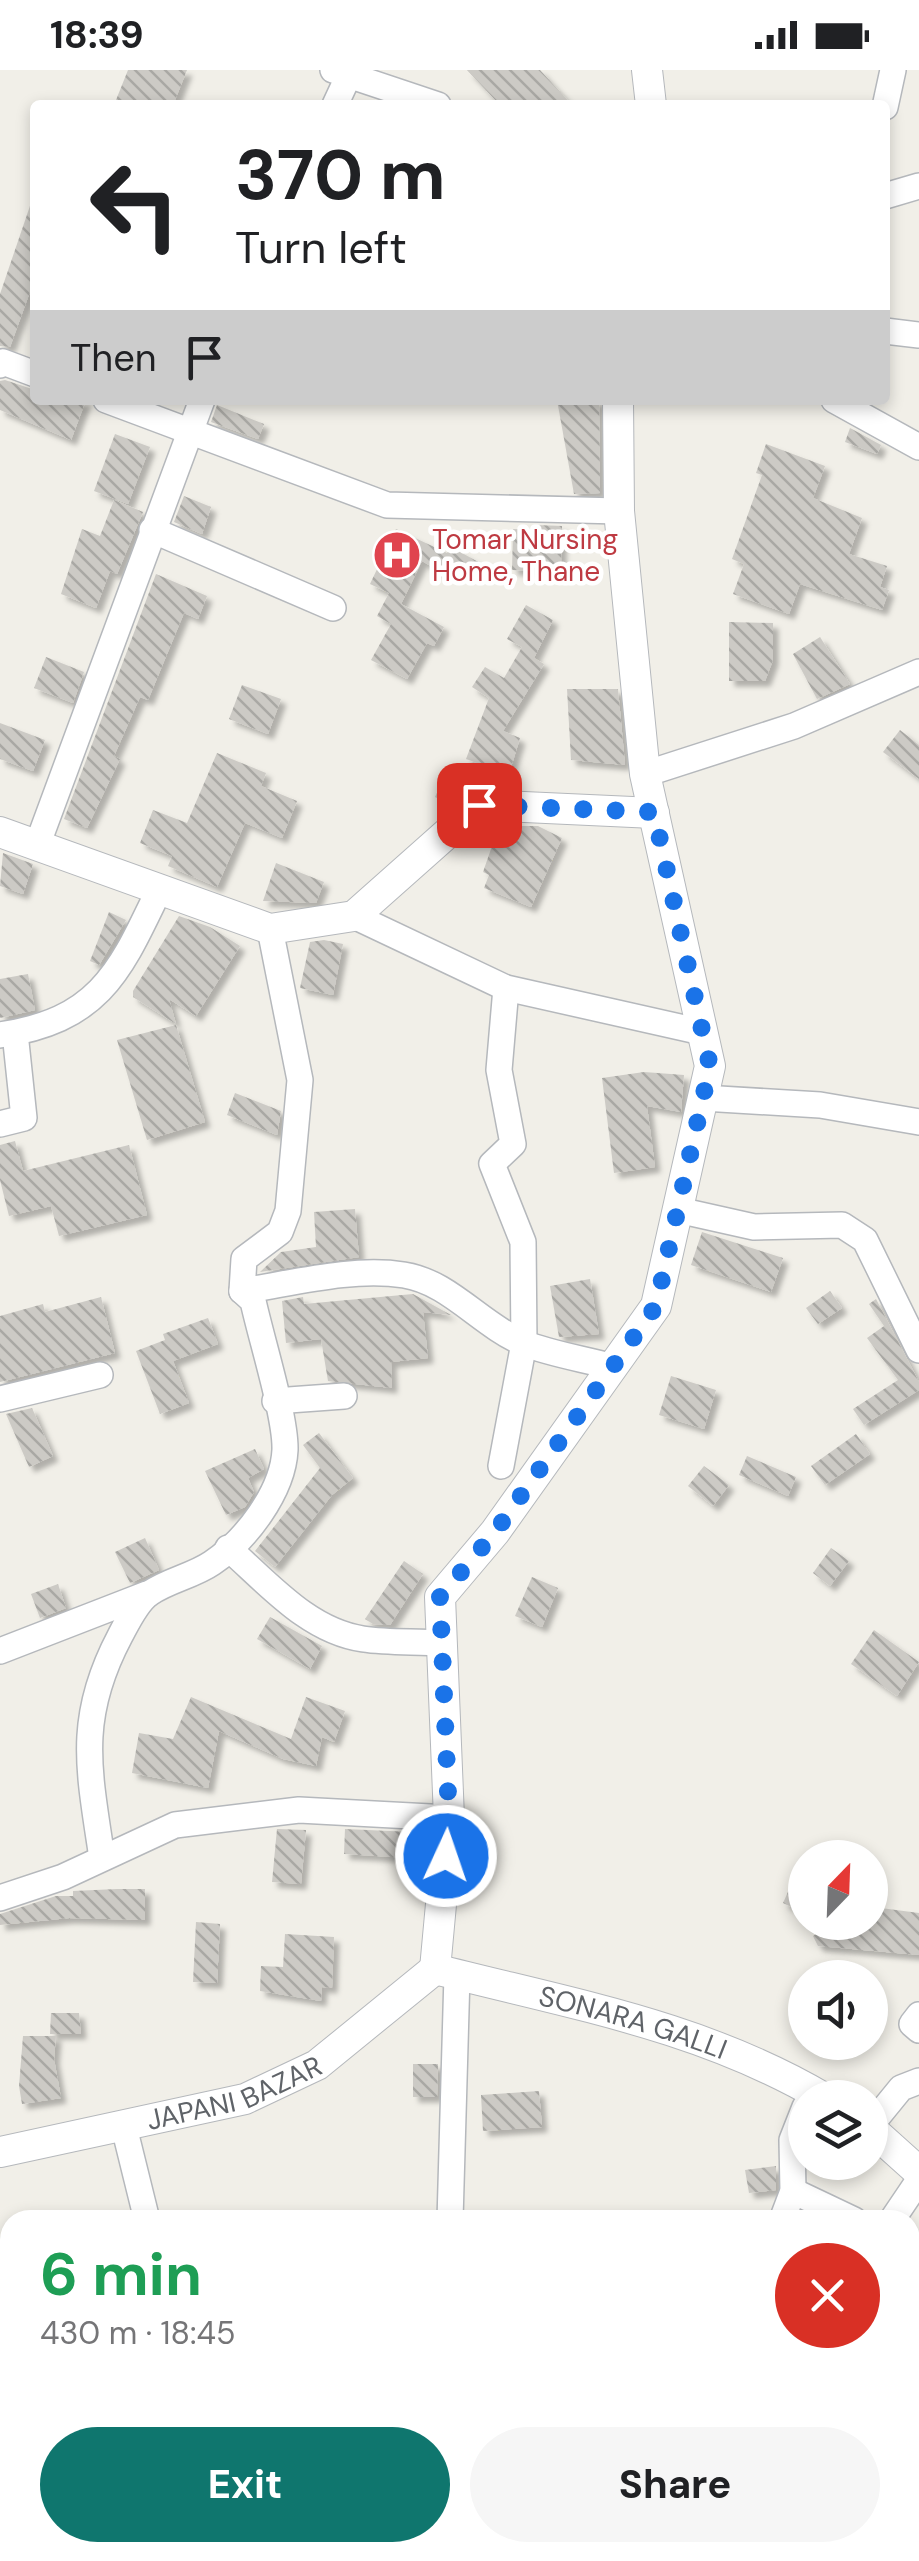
<!DOCTYPE html>
<meta charset="utf-8">
<style>
body{margin:0;font-family:"DM Sans",sans-serif;background:#f6f6f6;color:#202124;height:100vh;display:flex;flex-direction:column;font-size:38px;white-space:nowrap}
*{box-sizing:border-box;margin:0}
p{font-size:32px;color:#757577}
.icon{flex:none;width:55px;height:55px;fill:none;stroke:currentColor;stroke-width:2;stroke-linecap:round;stroke-linejoin:round}
.map{position:relative;flex:1;overflow:hidden}
.drawer{position:absolute;left:0px;top:2140px;width:920px;height:352px;display:flex;flex-direction:column;background:#fff;border-radius:30px 30px 0 0;box-shadow:0 5px 15px #0003}
.drawer>*{flex:none}
.hud{position:absolute;left:30px;top:30px;width:860px;height:305px;border-radius:10px;box-shadow:0 5px 15px #0003;background:#fff;color:#202124;overflow:hidden}
.needle{width:65px;rotate:23deg}
.buttons{position:absolute;left:788px;top:1770px;display:grid;gap:20px}
.buttons a{display:grid;place-items:center;width:100px;height:100px;border-radius:50%;background:#fff;box-shadow:0 5px 15px #0003;font-size:50px}
.pin{position:absolute;display:grid;place-items:center;width:85px;height:85px;color:#fff;margin:-42px;border-radius:20px;box-shadow:0 5px 15px #0006}
.me{position:absolute;width:110px;margin:-55px;rotate:3deg;stroke-linejoin:round;filter:drop-shadow(0 0 8px #0008)}
.turn{display:flex;align-items:center;gap:35px;height:210px;padding:0 40px;font-size:45px}
.turn .icon{width:130px;height:130px;stroke-width:2.5}
.turn b{display:block;font-size:70px;line-height:85px}
.then{display:flex;align-items:center;height:95px;padding:0 40px;background:#0003;gap:20px;font-size:38px}
.round{display:grid;place-items:center;flex:none;width:105px;height:105px;border-radius:52px;background:#f6f6f6}
.head{display:flex;align-items:center;justify-content:space-between;height:170px;padding:0 40px}
h1{font-size:60px;font-weight:700;line-height:75px;color:#1e9e55}
.action{display:flex;gap:20px;margin-top:auto;padding:20px 40px}
.action a{flex:1;height:115px;border-radius:60px;background:#0f766e;color:#fff;font-size:40px;font-weight:700;line-height:115px;text-align:center}
.action a+a{background:#f6f6f6;color:#202124}
.status{display:flex;justify-content:space-between;align-items:center;height:70px;padding:0 50px;background:#fff;direction:ltr}
.status svg{height:28px;fill:currentColor}
.map>svg:first-child{display:block}
.building{fill:url(#building-back-hatch);filter:url(#shadow)}
.lines{fill:none;stroke-linecap:round;stroke-linejoin:round}
.minor-casing{stroke:#b5b8bc;stroke-width:28}
.tertiary-casing{stroke:#b5b8bc;stroke-width:32}
.minor{stroke:#fff;stroke-width:25}
.tertiary{stroke:#fff;stroke-width:30}
.route{stroke:#1a73e8;stroke-width:18;stroke-dasharray:0 32.4}
.labels{text-anchor:middle;dominant-baseline:central;stroke-width:9;stroke-linejoin:round;paint-order:stroke}
.health-label{font-size:28px;fill:#be3a42;stroke:#fff;text-anchor:start}
.street-label{font-size:28px;fill:#5f6368;stroke:#fff}
</style>
<div class="status"><b>18:39</b><svg viewBox="0 0 49 12"><path d="M0 12V9h3v3zM5 12V6h3v6zM10 12V3h3v9zM15 12V0h3v12zM26 1h20v11H26zM47 4h2v5h-2z"/></svg></div>
<div class="map">
<svg width="919" height="2491" viewBox="0 0 919 2491">
<defs>
<pattern id="building-back-hatch" width="6" height="6" patternUnits="userSpaceOnUse" patternTransform="scale(2.5)"><rect width="6" height="6" fill="#cccac5"/><path d="M-1 5l2 2M0 0l6 6M5-1l2 2" fill="none" stroke="#a9a8a4"/></pattern>
<filter id="shadow"><feDropShadow dx="5.5" dy="5.5" stdDeviation="2.5" flood-color="#0004"/></filter>
</defs>
<rect width="100%" height="100%" fill="#f1efe8"/>
<g class="building">
<path d="M128,0H187L173,35H114Z"/>
<path d="M467,0H540L572,35H500Z"/>
<path d="M32,130L35,220L31,219L10,277L0,276V224Z"/>
<path d="M5,310L35,320V330H86L71,370L0,340V311Z"/>
<path d="M557,330H599L600,423L574,424Z"/>
<path d="M217,335L264,354L258,369L211,352Z"/>
<path d="M850,358L881,375L877,384L845,372Z"/>
<path d="M115,364L150,377L128,434L94,421Z"/>
<path d="M766,374L825,396L813,428L862,448L849,484L887,496L880,517L889,520L882,540L800,514L789,544L733,524L744,494L732,489L762,405L756,403Z"/>
<path d="M184,426L211,437L202,464L174,452Z"/>
<path d="M114,430L143,442L117,504L110,501L96,538L61,524L82,459L100,466Z"/>
<path d="M536,455L562,456L561,494H532V501L512,500L513,459L536,460Z"/>
<path d="M396,459L447,483L451,477L493,500H438L422,491L401,534L444,557L434,576L427,573L407,609L371,590L391,554L377,546L389,523L370,514Z"/>
<path d="M156,504L207,526L198,549L184,543L148,630L140,627L114,686L120,689L87,758L64,749Z"/>
<path d="M526,535L553,550L534,588L544,594L503,661L520,668L509,704L466,689L489,628L472,617L485,597L504,608L522,577L507,569Z"/>
<path d="M729,552L773,553V590L765,611H729Z"/>
<path d="M820,567L850,614L817,629L793,584Z"/>
<path d="M46,587L84,602L73,633L34,618Z"/>
<path d="M242,615L281,629L268,664L229,649Z"/>
<path d="M567,619H618L625,695L571,690Z"/>
<path d="M0,653L45,670L33,701L0,689Z"/>
<path d="M900,660L919,675V709L883,682Z"/>
<path d="M217,683L266,703L261,716L297,731L282,768L245,753L217,817L168,796L172,786L140,773L153,740L187,753Z"/>
<path d="M446,704L469,715L451,735L435,727Z"/>
<path d="M499,756H538L562,768L531,837L484,818L489,805L483,802Z"/>
<path d="M3,783L33,794L23,824L0,816Z"/>
<path d="M276,793L324,812L316,833L263,831Z"/>
<path d="M109,842L126,850L99,895L90,891Z"/>
<path d="M179,846L210,857L240,876L196,946L169,929L176,954L133,927V921Z"/>
<path d="M324,870L343,874L333,925L300,918L310,872Z"/>
<path d="M28,904L35,940L0,948V909Z"/>
<path d="M176,955L205,1052L147,1070L117,970Z"/>
<path d="M644,1002L684,1005L681,1042L647,1036L655,1097L614,1103L602,1008Z"/>
<path d="M235,1023L281,1041L277,1065L227,1045Z"/>
<path d="M15,1071L23,1101L129,1075L147,1145L59,1166L51,1136L9,1146L0,1110V1075Z"/>
<path d="M355,1139L359,1187L260,1202L281,1182L316,1177L314,1142Z"/>
<path d="M702,1162L783,1188L771,1222L691,1195Z"/>
<path d="M590,1209L599,1264L559,1267L550,1216Z"/>
<path d="M830,1221L842,1238L818,1254L806,1238Z"/>
<path d="M413,1224L451,1245L423,1242L428,1288L391,1292L392,1318L328,1311L321,1269L286,1273L282,1231L303,1227L304,1234Z"/>
<path d="M101,1227L115,1283L0,1312V1246L43,1234L45,1242Z"/>
<path d="M876,1229L919,1312V1320L864,1355L853,1339L898,1310L867,1268L884,1256L869,1234Z"/>
<path d="M208,1248L218,1274L173,1291L189,1333L160,1344L136,1281L165,1270L163,1264Z"/>
<path d="M671,1306L716,1320L704,1359L659,1345Z"/>
<path d="M32,1338L53,1386L29,1397L6,1344Z"/>
<path d="M319,1363L353,1408L332,1425L275,1497L255,1481L320,1398L303,1375Z"/>
<path d="M856,1364L870,1384L825,1415L811,1396Z"/>
<path d="M255,1379L264,1399L248,1408L254,1422L245,1437L226,1445L205,1401Z"/>
<path d="M747,1386L796,1407L788,1426L739,1405Z"/>
<path d="M704,1396L729,1415L713,1436L688,1416Z"/>
<path d="M145,1468L159,1500L130,1513L115,1482Z"/>
<path d="M831,1478L849,1491L830,1516L813,1503Z"/>
<path d="M404,1491L423,1504L390,1555L373,1554L365,1549Z"/>
<path d="M532,1507L558,1518L542,1557L515,1546Z"/>
<path d="M58,1514L66,1538L40,1548L31,1524Z"/>
<path d="M270,1547L322,1576L310,1599L257,1569Z"/>
<path d="M874,1560L919,1592L897,1626L851,1594Z"/>
<path d="M191,1627L291,1669L306,1627L345,1641L334,1672L322,1667L316,1696L283,1689L219,1661L208,1718L132,1703L139,1663L173,1669Z"/>
<path d="M277,1759L306,1760L301,1814L272,1812Z"/>
<path d="M345,1759L412,1762L410,1788L344,1784Z"/>
<path d="M805,1784V1843L783,1833Z"/>
<path d="M117,1819H145V1850L69,1848L0,1855V1844L56,1826H73V1821Z"/>
<path d="M873,1837L919,1843V1885L818,1876L813,1866L834,1852H871Z"/>
<path d="M196,1852L220,1854L217,1913L193,1912Z"/>
<path d="M285,1864L334,1867L332,1918L322,1917L321,1931L260,1921L261,1896L283,1897Z"/>
<path d="M51,1943H79L81,1964H50Z"/>
<path d="M23,1966H56L54,1989L61,2028L22,2034L19,2016Z"/>
<path d="M413,1994H438L437,2027H413Z"/>
<path d="M539,2021L542,2057L483,2061L481,2025Z"/>
<path d="M776,2096V2120L749,2123L745,2100Z"/>
</g>
<g class="lines">
<g class="minor-casing">
<g id="minor">
<path d="M333,0L438,35"/>
<path d="M335,35L348,7"/>
<path d="M885,37L893,0"/>
<path d="M885,126L919,116"/>
<path d="M885,261L919,265"/>
<path d="M0,295L3,292L35,304"/>
<path d="M106,330L387,435L619,441"/>
<path d="M834,330L919,377"/>
<path d="M152,460L333,538"/>
<path d="M645,704L794,656L919,602"/>
<path d="M38,773L202,330"/>
<path d="M354,846L506,918L702,962"/>
<path d="M0,965C101,950 120,901 160,818"/>
<path d="M703,1028L820,1035L919,1052"/>
<path d="M0,1054L24,1048L15,963"/>
<path d="M678,1140L754,1157L842,1155L865,1170L919,1280"/>
<path d="M242,1221C294,1213 352,1197 404,1205C449,1212 480,1254 523,1273C551,1284 584,1289 613,1297"/>
<path d="M0,1329L100,1305"/>
<path d="M275,1331L344,1326"/>
<path d="M501,1396L524,1273L523,1172L492,1094L513,1074L499,1000L506,918"/>
<path d="M228,1478C268,1513 308,1561 363,1569C389,1573 416,1571 442,1573"/>
<path d="M0,1581L147,1524"/>
<path d="M102,1788C89,1700 76,1649 120,1566C127,1553 137,1531 150,1523C169,1510 193,1506 212,1493C245,1471 283,1422 285,1380C286,1347 261,1268 253,1231L242,1221L244,1189L280,1162L288,1141L300,1010L270,859"/>
<path d="M0,1828L63,1807L175,1755L299,1740L449,1748"/>
<path d="M919,1945L912,1954L919,1960"/>
<path d="M870,2056L901,2018L919,2011"/>
<path d="M124,2057L147,2150"/>
<path d="M793,2121L854,2150"/>
<path d="M450,2150L457,1905"/>
<path d="M782,2150L793,2121L792,2070L805,2037"/>
<path d="M892,2150L919,2110"/>
<path d="M151,2482L154,2491"/>
<path d="M464,2482L465,2491"/>
<path d="M889,2482L904,2491"/>
<path d="M30,2491L51,2482"/>
<path d="M862,2491L866,2482"/>
</g>
</g>
<g class="tertiary-casing">
<g id="tertiary">
<path d="M647,0L651,35"/>
<path d="M0,762L270,859L354,846L479,735L654,743"/>
<path d="M435,1899L449,1748L440,1527L495,1462L656,1236L710,996L645,704L619,441L618,330"/>
<path id="s1" d="M435,1899C571,1934 702,1956 824,2028"/>
<path d="M870,2058L919,2102"/>
<path id="s2" d="M0,2082L245,2029L317,1995L435,1899"/>
</g>
</g>
<use href="#minor" class="minor"/>
<use href="#tertiary" class="tertiary"/>
</g>
<g class="lines">
<path class="route" d="M446,1786L449,1748L440,1527L495,1462L656,1236L710,996L654,742L479,735"/>
</g>
<defs>
<g id="hospital-disc" transform="scale(2.5)"><circle r="9.5" fill="#e0444e" stroke="#fff"/><path d="M-5-5h3v3.5h4V-5h3V5h-3V1.5h-4V5h-3Z" fill="#fff"/></g>
</defs>
<g fill-rule="evenodd">
<use href="#hospital-disc" x="397" y="485"/>
</g>
<g class="labels">
<g class="health-label">
<text x="432" y="469">Tomar Nursing<tspan x="432" dy="32">Home, Thane</tspan></text>
</g>
<g class="street-label">
<text stroke="none"><textPath href="#s1" startOffset="205">SONARA GALLI</textPath></text>
<text stroke="none"><textPath href="#s2" startOffset="242">JAPANI BAZAR</textPath></text>
</g>
</g>
</svg>
<div class="buttons">
<a><svg class="needle" viewBox="-14 -14 28 28"><path d="M0-13l5 13h-10z" fill="#e53935"/><path d="M0 13l5-13h-10z" fill="#757577"/></svg></a>
<a><svg class="icon" aria-label="sound" viewBox="0 0 24 24"><path d="M4 9h4l5-4v14l-5-4H4zM17 9q2 3 0 6"/></svg></a>
<a><svg class="icon" aria-label="layers" viewBox="0 0 24 24"><path d="M12 4l9 5-9 5-9-5zM3 14l9 5 9-5"/></svg></a>
</div>
<div class="pin" style="left:479px;top:735px;background:#d93025"><svg class="icon" aria-label="arrive" viewBox="0 0 24 24"><path d="M6 21V4h12l-3 4 3 4H6"/></svg></div>
<svg class="me" style="left:446px;top:1786px" viewBox="-20 -20 40 40"><circle r="17" fill="#1a73e8" stroke="#fff" stroke-width="3"/><path d="M0-11L8 9 0 5-8 9z" fill="#fff"/></svg>
<div class="hud">
<div class="turn"><svg class="icon" aria-label="left" viewBox="0 0 24 24"><path d="M17 20v-9H6M10 6l-5 5 5 5"/></svg><div><b>370 m</b>Turn left</div></div>
<div class="then">Then<svg class="icon" aria-label="arrive" viewBox="0 0 24 24"><path d="M6 21V4h12l-3 4 3 4H6"/></svg></div>
</div>
<section class="drawer">
<div class="head"><div><h1>6 min</h1><p>430 m · 18:45</p></div><a class="round" style="background:#d93025;color:#fff"><svg class="icon" aria-label="close" viewBox="0 0 24 24"><path d="M6 6l12 12M18 6L6 18"/></svg></a></div>
<div class="action"><a>Exit</a><a>Share</a></div>
</section>
</div>
